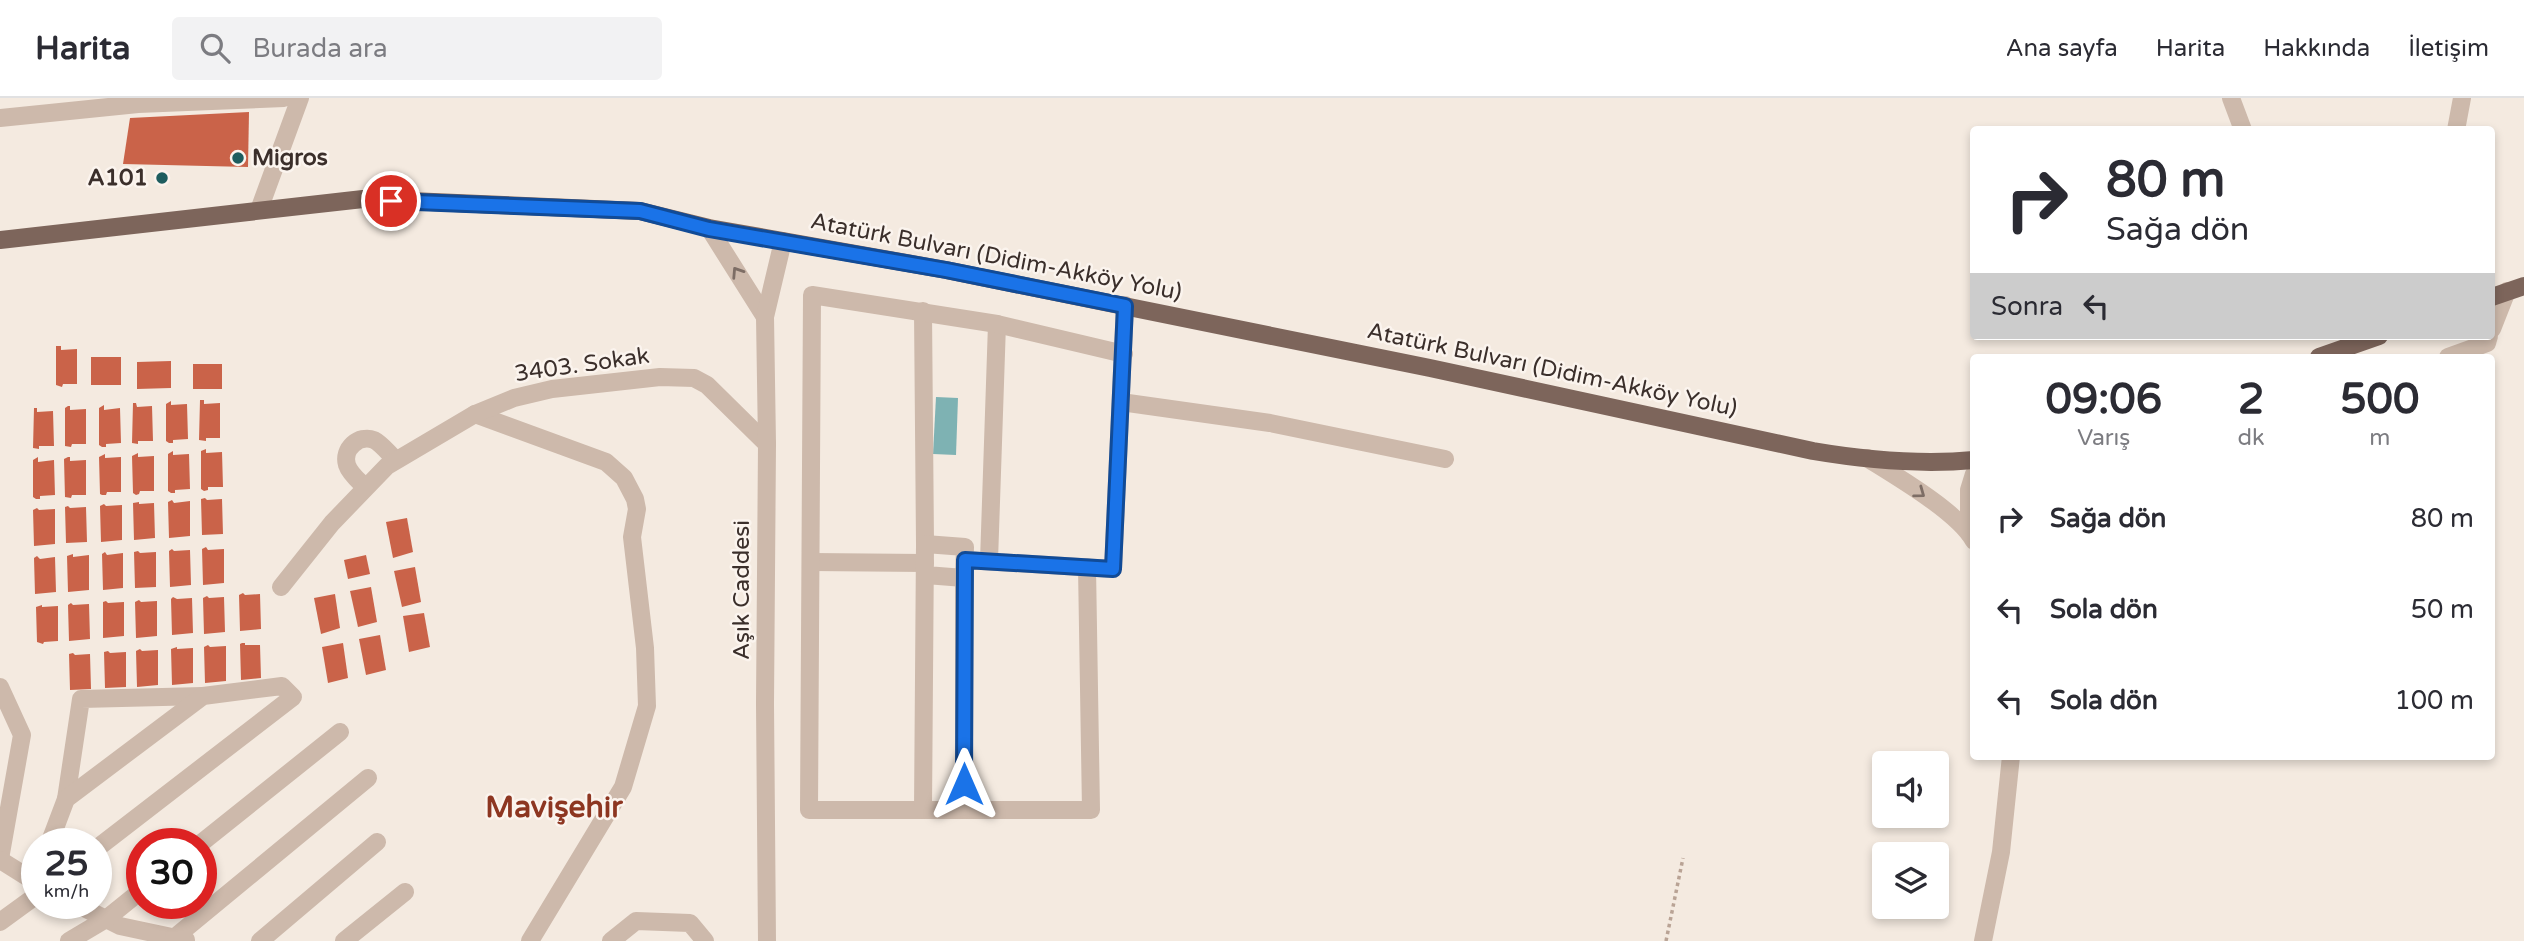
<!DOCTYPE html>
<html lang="tr">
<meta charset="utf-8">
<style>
body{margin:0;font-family:"Varela Round",sans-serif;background:#f2f2f3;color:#2b2b33;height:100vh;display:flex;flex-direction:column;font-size:26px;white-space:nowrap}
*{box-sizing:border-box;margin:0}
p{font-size:23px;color:#7c7c81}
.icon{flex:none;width:38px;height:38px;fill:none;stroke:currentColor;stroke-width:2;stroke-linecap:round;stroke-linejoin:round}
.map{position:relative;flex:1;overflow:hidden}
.panel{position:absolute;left:1970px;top:256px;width:525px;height:406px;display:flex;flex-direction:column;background:#fff;border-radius:7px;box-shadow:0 4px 10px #0003}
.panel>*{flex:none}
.banner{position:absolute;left:1970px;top:28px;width:525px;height:214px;border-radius:7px;box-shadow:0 4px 10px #0003;background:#fff;color:#2b2b33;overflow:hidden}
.buttons{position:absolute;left:1872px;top:653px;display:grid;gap:14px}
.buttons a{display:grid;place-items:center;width:77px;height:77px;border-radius:7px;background:#fff;box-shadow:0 4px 10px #0003;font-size:35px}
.speed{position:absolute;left:21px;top:730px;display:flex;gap:14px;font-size:35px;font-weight:700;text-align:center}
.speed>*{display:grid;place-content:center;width:91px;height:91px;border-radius:50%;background:#fff;box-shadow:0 4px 10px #0003;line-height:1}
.speed small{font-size:18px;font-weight:400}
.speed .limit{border:10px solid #d22;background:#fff;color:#111}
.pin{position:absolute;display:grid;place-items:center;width:60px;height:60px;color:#fff;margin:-30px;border:4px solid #fff;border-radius:50%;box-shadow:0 2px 7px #0007}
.me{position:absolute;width:77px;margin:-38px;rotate:0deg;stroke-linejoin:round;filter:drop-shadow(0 0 5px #0008)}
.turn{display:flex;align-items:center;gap:24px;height:147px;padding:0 21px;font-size:32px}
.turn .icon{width:91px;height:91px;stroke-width:2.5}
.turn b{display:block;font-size:49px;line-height:60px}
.then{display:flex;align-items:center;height:66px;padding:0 21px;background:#0003;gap:14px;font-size:26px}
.eta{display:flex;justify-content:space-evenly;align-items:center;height:119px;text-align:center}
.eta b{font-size:42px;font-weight:700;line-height:49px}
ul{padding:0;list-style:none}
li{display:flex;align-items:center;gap:21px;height:91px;padding:0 21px}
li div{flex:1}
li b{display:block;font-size:26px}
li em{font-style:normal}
header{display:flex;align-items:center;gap:42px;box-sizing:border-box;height:98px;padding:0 35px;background:#fff;border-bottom:2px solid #e1e1e2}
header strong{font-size:33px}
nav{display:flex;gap:38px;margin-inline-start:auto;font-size:24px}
.search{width:490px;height:63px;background:#f2f2f3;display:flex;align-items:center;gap:18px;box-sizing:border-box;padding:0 24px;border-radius:7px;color:#7c7c81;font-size:26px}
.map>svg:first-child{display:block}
.water{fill:#7eb2b3}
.building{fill:#ca6349}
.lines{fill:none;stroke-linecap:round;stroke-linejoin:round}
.path{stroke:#b9a395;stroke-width:3.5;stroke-dasharray:3.5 3.5;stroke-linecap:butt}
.minor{stroke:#cdb9ab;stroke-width:18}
.major{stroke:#7d655b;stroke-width:18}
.oneway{stroke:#7d6d65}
.route-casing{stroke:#114b97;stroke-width:18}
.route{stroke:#1a73e8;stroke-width:12}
.poi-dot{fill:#1e5d5f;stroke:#fbf4ee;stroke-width:2.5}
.labels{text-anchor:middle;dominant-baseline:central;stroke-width:5;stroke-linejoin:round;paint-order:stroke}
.poi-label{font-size:23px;font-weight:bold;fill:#3b2f2b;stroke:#fbf4ee;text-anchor:start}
.street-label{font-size:23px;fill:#3b2f2b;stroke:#fbf4ee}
.district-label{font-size:30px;font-weight:bold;fill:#8d3621;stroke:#fbf4ee}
</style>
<header>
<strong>Harita</strong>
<div class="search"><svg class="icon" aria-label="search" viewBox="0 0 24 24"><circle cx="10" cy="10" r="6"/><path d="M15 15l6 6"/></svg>Burada ara</div>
<nav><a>Ana sayfa</a><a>Harita</a><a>Hakkında</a><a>İletişim</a></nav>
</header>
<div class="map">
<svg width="2524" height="843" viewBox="0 0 2524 843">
<rect width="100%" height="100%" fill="#f4eae0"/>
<path class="water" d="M936,299L958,300L956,357L933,356Z"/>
<g class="building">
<path d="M249,14L248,69L123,66L130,20Z"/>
<path d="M56,248H61V252L77,251V286H63L62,289L56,287Z"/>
<rect x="91" y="259" width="30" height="28"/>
<path d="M171,263V290L137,291V264Z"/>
<rect x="193" y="266" width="29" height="25"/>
<path d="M200,302H204V306L220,305V340H206V343L199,342Z"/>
<path d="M171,303V307L187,306L188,341L173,342V345H169L166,343V306Z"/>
<path d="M133,305H136L137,309L152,308L153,343H138V346L132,345Z"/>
<path d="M104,307V312L120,310L121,345L106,346V349H102L99,347V310Z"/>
<path d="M68,308H70V312L86,311V346H72L71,349L65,348V310Z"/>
<path d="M34,310H37V314L53,313L54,348H39V351L33,350Z"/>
<path d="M206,351V355L222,354L223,389H208V392L204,393L201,391V353Z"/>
<path d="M173,353V357L189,356L190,391L175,392V395H171L168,393V356Z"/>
<path d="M138,355V359L154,358V393H140L139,396L136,397L133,395L132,358Z"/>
<path d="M105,356V360L121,359V394H107L106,397H102L100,396L99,359Z"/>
<path d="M38,359V364L54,362L55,397L40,398V401H36L33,399V362Z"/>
<path d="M68,359H70V363L86,362V397H72L71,400L65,399L64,361Z"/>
<path d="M205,400L207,402L222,401L223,436L202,437L201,401Z"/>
<path d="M172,402L174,405L190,403V438L169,440L168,404Z"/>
<path d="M139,404V406L154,405L155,440L134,442L133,405Z"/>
<path d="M104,406L106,408L122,407V442L101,444L100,408Z"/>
<path d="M68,408L70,410L86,409L87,444L66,445L65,409Z"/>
<path d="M37,410L39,412L55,411V446L34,448L33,412Z"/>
<path d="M407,420L413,454L393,460L386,424Z"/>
<path d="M206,449L208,452L224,451V485L203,487L202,451Z"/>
<path d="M172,451L174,453L190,452L191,487L170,489L169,453Z"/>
<path d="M138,453L140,455L156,454V489L135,490L134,454Z"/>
<path d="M105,454L107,457L123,455V490L103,492L102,456Z"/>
<path d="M73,456V459L89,457V492L68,494L67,458Z"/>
<path d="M366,457L370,476L348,481L344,462Z"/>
<path d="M37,458L40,461L55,459L56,494L35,496L34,460Z"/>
<path d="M415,469L421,504L402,509L394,473Z"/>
<path d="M371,489L377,524L358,529L350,493Z"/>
<path d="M243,495L245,497L260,496L261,531L240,533L239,497Z"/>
<path d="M335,496L340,530L321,536L314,500Z"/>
<path d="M207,498L209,500L224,499L225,534L204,536L203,500Z"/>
<path d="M173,499L177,501L192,500L193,535L172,537L171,501Z"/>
<path d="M139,502L141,504L157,503V538L136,540L135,504Z"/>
<path d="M106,503L108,505L124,504V538L103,540V504Z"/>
<path d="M71,505L73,507L89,506L90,541L69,543L68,507Z"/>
<path d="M42,507V509L58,508V543L44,544L43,546L37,544L36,509Z"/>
<path d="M424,515L430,549L409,554L403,518Z"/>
<path d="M380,537L386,572L366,577L359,541Z"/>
<path d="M242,545H245V547H260L261,580L241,582L240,546Z"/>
<path d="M343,545L348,580L328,585L322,549Z"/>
<path d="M208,547L210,549L226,548V583L205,585L204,549Z"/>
<path d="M177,549V551L193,550V585L172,587L171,551Z"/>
<path d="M140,551L142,553L158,552V587L137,589L136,553Z"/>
<path d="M108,553L110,555L126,554V589L105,590L104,554Z"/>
<path d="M73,555L75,557L90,556L91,591L70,592L69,556Z"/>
</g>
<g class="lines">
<path class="path" d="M1666,843L1683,760"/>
<g class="minor">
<path d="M2231,0L2243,32"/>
<path d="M0,20L138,6L284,0"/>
<path d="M2456,32L2462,0"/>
<path d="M259,112L300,0"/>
<path d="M709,130L765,219"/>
<path d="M923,213L925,446"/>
<path d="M2492,231L2507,193"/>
<path d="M2448,259L2487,245L2489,238"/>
<path d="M1121,304L1270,325L1445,361"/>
<path d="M475,316L606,364L624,380L635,401L637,411L632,439L645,550L647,608L623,689L530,843"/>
<path d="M1867,360C1896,378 1959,415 1974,443"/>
<path d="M365,389C359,383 350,376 347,367C342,351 359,336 374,342C382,346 389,356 396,362"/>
<path d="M1969,435V392L1974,376"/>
<path d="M965,462L1113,471L1125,207"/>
<path d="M989,463L997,226"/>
<path d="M811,464L925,465"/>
<path d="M1087,469L1091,712H809L812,197L997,226L1124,256"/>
<path d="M281,489L332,425L387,368L475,316L514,300L552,291L660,279L694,280L707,287L767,346"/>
<path d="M0,589L22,637L0,761"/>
<path d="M66,701L81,601L203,598"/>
<path d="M923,712L925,446L965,449L964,480L926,477"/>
<path d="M964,712V480"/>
<path d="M49,746L66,701L203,598L282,588L293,599L96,751"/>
<path d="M200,746L340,634"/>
<path d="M0,762L37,785"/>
<path d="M74,805L120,828L186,842"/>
<path d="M0,824L37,797"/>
<path d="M174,840L368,680"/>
<path d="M69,843L106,821L142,792"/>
<path d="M260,843L377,744"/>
<path d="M344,843L405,794"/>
<path d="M611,843L636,823L690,825L705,843"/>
<path d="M767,843L765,606L767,346L765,219L783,143"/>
<path d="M1983,843L2001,754L2011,658"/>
</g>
<g class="major">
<path d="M0,142L363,101L640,113L709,130L946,172L1430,270L1813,353C1866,362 1920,367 1974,362"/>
<path d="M2492,199L2524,188"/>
<path d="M2319,259L2379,238"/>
</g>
</g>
<defs><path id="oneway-chevron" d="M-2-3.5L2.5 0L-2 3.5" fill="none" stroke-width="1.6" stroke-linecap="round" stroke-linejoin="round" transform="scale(1.75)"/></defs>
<g class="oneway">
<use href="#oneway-chevron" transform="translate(737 174) rotate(-123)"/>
<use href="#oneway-chevron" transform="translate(1920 395) rotate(36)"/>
</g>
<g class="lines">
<g class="route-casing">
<path id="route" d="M391,103L640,113L709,131L946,172L1125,208L1113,471L965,462L964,686"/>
</g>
<use href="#route" class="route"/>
</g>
<g class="poi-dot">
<circle cx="238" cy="60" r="7"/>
<circle cx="162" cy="80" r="7"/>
</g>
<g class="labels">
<g class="poi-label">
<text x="252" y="60">Migros</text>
<text x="148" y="80" text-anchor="end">A101</text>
</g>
<g class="street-label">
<text transform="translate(996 159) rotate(11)">Atatürk Bulvarı (Didim-Akköy Yolu)</text>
<text transform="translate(582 267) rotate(-8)">3403. Sokak</text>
<text transform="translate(1552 272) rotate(12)">Atatürk Bulvarı (Didim-Akköy Yolu)</text>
<text transform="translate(742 492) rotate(-90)">Aşık Caddesi</text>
</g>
<g class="district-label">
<text x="554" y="709">Mavişehir</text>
</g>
</g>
</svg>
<div class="buttons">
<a><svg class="icon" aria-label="sound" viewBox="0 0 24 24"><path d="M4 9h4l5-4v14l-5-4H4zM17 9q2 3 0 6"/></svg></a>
<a><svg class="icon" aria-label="layers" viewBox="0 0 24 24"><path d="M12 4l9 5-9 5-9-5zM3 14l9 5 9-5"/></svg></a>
</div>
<div class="speed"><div>25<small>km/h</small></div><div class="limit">30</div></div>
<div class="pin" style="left:391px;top:103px;background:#d93025"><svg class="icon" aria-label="arrive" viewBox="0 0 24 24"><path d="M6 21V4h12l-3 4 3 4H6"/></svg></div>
<svg class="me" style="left:964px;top:686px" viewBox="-20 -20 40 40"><path d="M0-17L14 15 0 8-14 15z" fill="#1a73e8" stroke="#fff" stroke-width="4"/></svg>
<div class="banner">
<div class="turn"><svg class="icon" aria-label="right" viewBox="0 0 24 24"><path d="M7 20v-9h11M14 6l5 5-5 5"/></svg><div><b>80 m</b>Sağa dön</div></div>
<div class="then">Sonra<svg class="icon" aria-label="left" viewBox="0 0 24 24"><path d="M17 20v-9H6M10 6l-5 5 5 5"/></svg></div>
</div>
<section class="panel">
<div class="eta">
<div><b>09:06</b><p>Varış</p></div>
<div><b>2</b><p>dk</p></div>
<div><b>500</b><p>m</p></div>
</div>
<ul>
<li><svg class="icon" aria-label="right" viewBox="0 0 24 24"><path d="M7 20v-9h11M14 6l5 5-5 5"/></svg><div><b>Sağa dön</b></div><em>80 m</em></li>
<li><svg class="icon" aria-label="left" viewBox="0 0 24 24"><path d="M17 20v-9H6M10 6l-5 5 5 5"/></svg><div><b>Sola dön</b></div><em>50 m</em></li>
<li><svg class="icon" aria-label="left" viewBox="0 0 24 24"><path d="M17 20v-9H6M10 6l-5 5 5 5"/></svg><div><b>Sola dön</b></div><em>100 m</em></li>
</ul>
</section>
</div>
